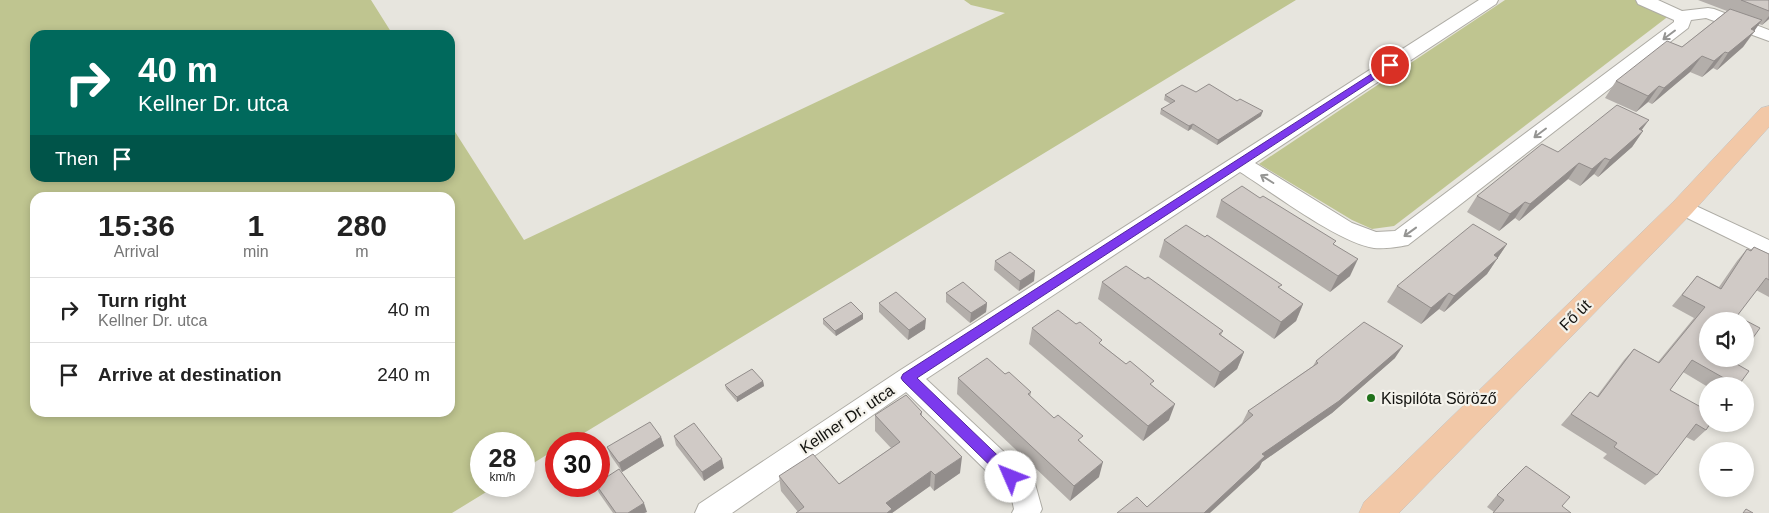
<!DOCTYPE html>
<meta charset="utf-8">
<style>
body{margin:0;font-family:Helvetica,sans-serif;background:#f6f6f6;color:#222;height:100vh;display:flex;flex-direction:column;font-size:19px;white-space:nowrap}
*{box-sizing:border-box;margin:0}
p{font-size:16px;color:#767676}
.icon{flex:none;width:28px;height:28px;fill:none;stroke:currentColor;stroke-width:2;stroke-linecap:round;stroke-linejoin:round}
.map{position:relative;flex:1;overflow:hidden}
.details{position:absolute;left:30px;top:192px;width:425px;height:225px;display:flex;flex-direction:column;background:#fff;border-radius:15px;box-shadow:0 2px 8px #0003}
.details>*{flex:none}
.top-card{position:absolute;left:30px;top:30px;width:425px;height:152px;border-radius:15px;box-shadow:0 2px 8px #0003;background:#00695c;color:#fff;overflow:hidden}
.buttons{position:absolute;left:1699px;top:312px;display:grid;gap:10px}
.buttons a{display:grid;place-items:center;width:55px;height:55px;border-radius:50%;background:#fff;box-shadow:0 2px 8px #0003;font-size:25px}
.speed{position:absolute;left:470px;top:432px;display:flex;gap:10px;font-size:25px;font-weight:700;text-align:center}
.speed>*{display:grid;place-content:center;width:65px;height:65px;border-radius:50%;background:#fff;box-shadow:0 2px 8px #0003;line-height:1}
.speed small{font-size:12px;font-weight:400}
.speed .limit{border:8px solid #d22;background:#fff;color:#111}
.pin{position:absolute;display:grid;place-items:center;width:42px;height:42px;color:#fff;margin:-21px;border:2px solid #fff;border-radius:50%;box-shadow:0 1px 5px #0007}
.me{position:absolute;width:55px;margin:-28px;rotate:314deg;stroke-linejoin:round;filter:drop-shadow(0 0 4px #0008)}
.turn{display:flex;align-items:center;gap:18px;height:105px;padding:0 25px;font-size:22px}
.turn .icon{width:65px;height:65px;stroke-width:2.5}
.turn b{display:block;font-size:35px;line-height:42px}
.then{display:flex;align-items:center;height:48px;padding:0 25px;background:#0003;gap:10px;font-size:19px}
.eta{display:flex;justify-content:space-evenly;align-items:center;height:85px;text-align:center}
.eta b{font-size:30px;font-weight:600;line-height:35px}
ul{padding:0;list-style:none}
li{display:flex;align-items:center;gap:15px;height:65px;padding:0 25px;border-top:1px solid #e0e0e0}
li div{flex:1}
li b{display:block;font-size:19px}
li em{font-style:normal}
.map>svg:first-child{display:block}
.green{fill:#bfc590;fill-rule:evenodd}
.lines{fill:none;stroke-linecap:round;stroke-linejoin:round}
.street-casing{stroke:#aeaca5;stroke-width:2}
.primary-casing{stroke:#c2c2c1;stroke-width:1}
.street{fill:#fff;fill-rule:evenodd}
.primary{fill:#f2c8a7;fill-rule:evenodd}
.wall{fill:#b3aeaa}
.shaded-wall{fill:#928d8b}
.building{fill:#d0cac6;stroke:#928d8b}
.oneway{stroke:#959593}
.route{fill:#7c3aed;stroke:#51269a}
.poi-dot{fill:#1f711a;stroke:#f4f2eb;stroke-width:2}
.labels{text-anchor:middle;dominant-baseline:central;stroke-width:4.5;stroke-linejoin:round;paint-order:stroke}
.street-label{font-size:16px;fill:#131310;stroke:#f4f2eb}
.poi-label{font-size:16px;fill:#131310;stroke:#f4f2eb;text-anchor:start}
</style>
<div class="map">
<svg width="1769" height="513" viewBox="0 0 1769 513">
<rect width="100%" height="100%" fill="#e7e5de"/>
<g class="green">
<path d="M0,0H371L393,35H35V178H450V124L524,240L1005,13L971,5L964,0H1296L566,444H556V449L524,469V444H481V486H496L452,513H0ZM35,198H450V412H35Z"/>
<path d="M1505,0H1637L1670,15L1394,226L1372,229L1352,220L1259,164Z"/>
</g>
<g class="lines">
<g class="street-casing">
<g id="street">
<path d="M1479,0H1498L1496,4L1255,163L1352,223L1376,232L1395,231L1674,22V20L1638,4L1636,0H1658L1682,11L1708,8L1714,9L1769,30V41L1706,18L1691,20L1688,28L1408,245C1398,247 1384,249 1374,248C1339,243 1272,192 1240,172L926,379L1034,480L1042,509L1040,513H1012L1014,509L1011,495L906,392L732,513H695L699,504L899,371Z"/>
<path d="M1683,200L1769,240V258L1675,212L1672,207L1675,202Z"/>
</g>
</g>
<g class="primary-casing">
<path id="primary" d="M1769,106V127L1692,213L1399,513H1359L1364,502L1674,201L1761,108Z"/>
</g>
<use href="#street" class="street"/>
<use href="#primary" class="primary"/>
</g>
<g class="wall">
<path d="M1698,0H1769V19L1762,25L1759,24L1754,30L1755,31L1743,47L1717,70L1713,68L1702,77L1690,72L1652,104L1648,102L1636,112L1605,98L1616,81L1682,47L1727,11Z"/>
<path d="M1196,92L1261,116L1217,145L1191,129L1188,131L1160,114L1161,109L1171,104L1164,100L1165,95Z"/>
<path d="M1642,130L1643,131L1632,147L1598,177L1594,174L1580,186L1568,179L1519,221L1515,218L1499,231L1467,212L1477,196L1558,152Z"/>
<path d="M1221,200L1335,245L1350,276L1330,292L1216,217Z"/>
<path d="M1164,240L1303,304L1296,321L1274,339L1159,257Z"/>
<path d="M1507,244L1487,274L1444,312L1439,309L1421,324L1387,302L1397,286Z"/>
<path d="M1754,247L1769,254V297L1756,290L1737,316L1735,363L1738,386L1708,387L1683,372L1670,390L1706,430L1694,441L1686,437L1657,475L1645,485L1603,458L1607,454L1561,425L1590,392L1597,396L1624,360L1634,349L1658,362L1694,318L1672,306L1697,276L1719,287L1737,261L1747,249L1750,250Z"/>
<path d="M995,261L1034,281L1019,291L994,270Z"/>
<path d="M1145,279L1223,331L1221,335L1244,352L1237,369L1214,388L1098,299L1102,282Z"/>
<path d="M946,293L987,303L986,312L970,323L946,302Z"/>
<path d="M879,303L925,329L908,340L879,312Z"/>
<path d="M823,319H863L836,336L823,324Z"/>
<path d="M1032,328L1101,344L1153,386L1169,420L1143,441L1029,344Z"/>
<path d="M1395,358L1332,413L1262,462L1259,468L1147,507L1242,423L1248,411L1313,366L1316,361Z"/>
<path d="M1005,374L1031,392L1030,397L1081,442L1099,477L1070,501L957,394L958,378Z"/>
<path d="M763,381L764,386L737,402L726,389L725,385Z"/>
<path d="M922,412V416L960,473L934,491L930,486L892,513H796L798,512L781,491L779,476L839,484L891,448L875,431V415Z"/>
<path d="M674,436L724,468L704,481L676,445Z"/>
<path d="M661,437L664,446L622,472L611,456L607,447Z"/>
<path d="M596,486H599L647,512L644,513H613L599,493Z"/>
<path d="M1497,495L1562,506L1494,512L1487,507Z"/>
</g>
<g class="shaded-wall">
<path d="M1769,16V19L1762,25Z"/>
<path d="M1762,20L1743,47L1717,70L1728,53L1751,29Z"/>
<path d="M1725,52L1713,68L1702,77L1714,61Z"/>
<path d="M1702,56L1690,72L1652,104L1664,88Z"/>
<path d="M1659,86L1648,102L1636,112L1648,96Z"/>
<path d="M1263,111L1261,116L1217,145L1218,140Z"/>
<path d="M1649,120L1638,135L1643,131L1632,147L1598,177L1610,160L1639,129Z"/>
<path d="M1193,124L1191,129L1188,131L1189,126Z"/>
<path d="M1605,158L1594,174L1580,186L1592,169Z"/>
<path d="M1579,163L1568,179L1519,221L1530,204Z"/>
<path d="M1525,202L1515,218L1499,231L1510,214Z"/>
<path d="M1507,244L1487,274L1444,312L1454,296L1494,255Z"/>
<path d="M1358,259L1350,276L1330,292L1338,276Z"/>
<path d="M1035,271L1034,281L1019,291L1020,281Z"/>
<path d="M1449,293L1439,309L1421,324L1431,308Z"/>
<path d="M987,303L986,312L970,323L971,313Z"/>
<path d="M1303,304L1296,321L1274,339L1281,322Z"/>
<path d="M863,314V319L836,336L835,331Z"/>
<path d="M926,319L925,329L908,340L909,330Z"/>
<path d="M1403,346L1395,358L1332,413L1262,462L1259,468L1210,513H1204L1262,454Z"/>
<path d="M1244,352L1237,369L1214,388L1220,372Z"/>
<path d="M763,381L764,386L737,402V397Z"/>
<path d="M1175,404L1169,420L1143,441L1148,426Z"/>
<path d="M661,437L664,446L622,472L619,463Z"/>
<path d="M962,457L960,473L934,491L935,475Z"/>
<path d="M722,459L724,468L704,481L702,472Z"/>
<path d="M1103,462L1099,477L1070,501L1074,486Z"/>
<path d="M931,471L930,486L892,513H886V503Z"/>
<path d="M644,503L647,512L644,513H628Z"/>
</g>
<g class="building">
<path d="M1741,0H1769V11Z"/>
<path d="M1730,9L1762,20L1751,29L1755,31L1728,53L1725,52L1714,61L1702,56L1664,88L1659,86L1648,96L1616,81L1667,41L1682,47Z"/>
<path d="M1209,84L1237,101L1240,99L1263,111L1218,140L1193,124L1189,126L1161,109L1175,101L1165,95L1182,85L1196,92Z"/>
<path d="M1617,105L1649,120L1639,129L1643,131L1610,160L1605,158L1592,169L1579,163L1530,204L1525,202L1510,214L1477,196L1542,144L1558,152Z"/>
<path d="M1242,186L1260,198L1263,196L1336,241L1333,244L1358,259L1338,276L1221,200Z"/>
<path d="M1473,224L1507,244L1494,255L1498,258L1454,296L1449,293L1431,308L1397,286Z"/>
<path d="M1186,225L1205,237L1207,235L1282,285L1278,287L1303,304L1281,322L1164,240Z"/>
<path d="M1754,247L1769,254V280L1766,278L1737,316L1760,328L1745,349V321H1708V359H1738L1735,363L1749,371L1738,386L1692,360L1670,390L1708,411V424H1710L1706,430L1696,424L1657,475L1614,447L1617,443L1571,414L1590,392L1598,397L1634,349L1659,363L1705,307L1682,295L1697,276L1721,289L1747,249L1751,251Z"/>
<path d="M1010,252L1035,271L1020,281L995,261Z"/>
<path d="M1126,266L1145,279L1148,277L1223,331L1219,334L1244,352L1220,372L1102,282Z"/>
<path d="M963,282L987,303L971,313L946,293Z"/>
<path d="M896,292L926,319L909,330L879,303Z"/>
<path d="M851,302L863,314L835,331L823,319Z"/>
<path d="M1058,310L1076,324L1080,322L1102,340L1099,343L1126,364L1130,361L1154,381L1150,384L1175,404L1148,426L1032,328Z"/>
<path d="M1364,322L1403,346L1339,401L1262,454L1265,456L1204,513H1117L1137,497L1147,507L1253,415L1248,411L1318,363L1316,361Z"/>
<path d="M987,358L1005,374L1009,372L1031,392L1028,394L1054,418L1058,415L1083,436L1078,440L1103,462L1074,486L958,378Z"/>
<path d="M752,369L763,381L737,397L725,385Z"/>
<path d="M906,395L922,412L920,414L962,457L935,475L931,471L886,503L892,509L887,513H796L804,507L779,476L813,454L839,484L900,442L875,415Z"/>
<path d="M650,422L661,437L619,463L607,447Z"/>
<path d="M694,423L722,459L702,472L674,436Z"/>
<path d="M1526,466L1570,497L1562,506L1571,513H1493L1504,500L1497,495Z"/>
<path d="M619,469L644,503L628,513H616L597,486H599V482Z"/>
<path d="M1746,509L1753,513H1743Z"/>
</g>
<defs><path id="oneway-shaft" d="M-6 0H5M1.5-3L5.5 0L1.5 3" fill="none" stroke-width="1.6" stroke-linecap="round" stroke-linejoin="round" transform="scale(1.25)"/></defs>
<g class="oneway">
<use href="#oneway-shaft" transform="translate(1669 35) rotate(143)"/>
<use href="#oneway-shaft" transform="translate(1540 133) rotate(143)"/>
<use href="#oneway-shaft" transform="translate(1267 179) rotate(-148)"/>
<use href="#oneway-shaft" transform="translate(1410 232) rotate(144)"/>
</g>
<path class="route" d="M1390,62L1394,65L1393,67L917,378L1016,473L1018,477L1016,481L1011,483L1006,481L903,381L901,378L903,374Z"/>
<circle class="poi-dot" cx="1371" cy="398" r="5"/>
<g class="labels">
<g class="street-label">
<text transform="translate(1575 315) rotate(-45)">Fő út</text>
<text transform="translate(847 419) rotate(-34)">Kellner Dr. utca</text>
</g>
<g class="poi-label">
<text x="1381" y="398">Kispilóta Söröző</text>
</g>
</g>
</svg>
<div class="buttons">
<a><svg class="icon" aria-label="sound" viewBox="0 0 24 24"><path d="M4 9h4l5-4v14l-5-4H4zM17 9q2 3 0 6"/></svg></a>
<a>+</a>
<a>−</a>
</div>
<div class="speed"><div>28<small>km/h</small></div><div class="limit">30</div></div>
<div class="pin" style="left:1390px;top:65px;background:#d93025"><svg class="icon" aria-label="arrive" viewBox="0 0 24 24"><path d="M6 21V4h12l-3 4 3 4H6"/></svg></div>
<svg class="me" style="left:1011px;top:477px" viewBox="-20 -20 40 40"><circle r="19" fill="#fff"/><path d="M0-13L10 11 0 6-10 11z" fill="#7c3aed"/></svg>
<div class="top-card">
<div class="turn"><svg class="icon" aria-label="right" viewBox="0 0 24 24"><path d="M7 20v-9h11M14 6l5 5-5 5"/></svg><div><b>40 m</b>Kellner Dr. utca</div></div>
<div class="then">Then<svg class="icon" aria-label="arrive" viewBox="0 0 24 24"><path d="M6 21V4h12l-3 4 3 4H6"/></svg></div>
</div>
<section class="details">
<div class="eta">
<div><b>15:36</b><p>Arrival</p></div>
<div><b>1</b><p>min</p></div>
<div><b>280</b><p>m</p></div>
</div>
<ul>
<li><svg class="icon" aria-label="right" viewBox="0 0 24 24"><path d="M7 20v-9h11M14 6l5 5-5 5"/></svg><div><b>Turn right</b><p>Kellner Dr. utca</p></div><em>40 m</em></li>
<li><svg class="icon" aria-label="arrive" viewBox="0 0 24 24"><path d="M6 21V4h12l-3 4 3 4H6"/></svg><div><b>Arrive at destination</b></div><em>240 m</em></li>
</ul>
</section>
</div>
